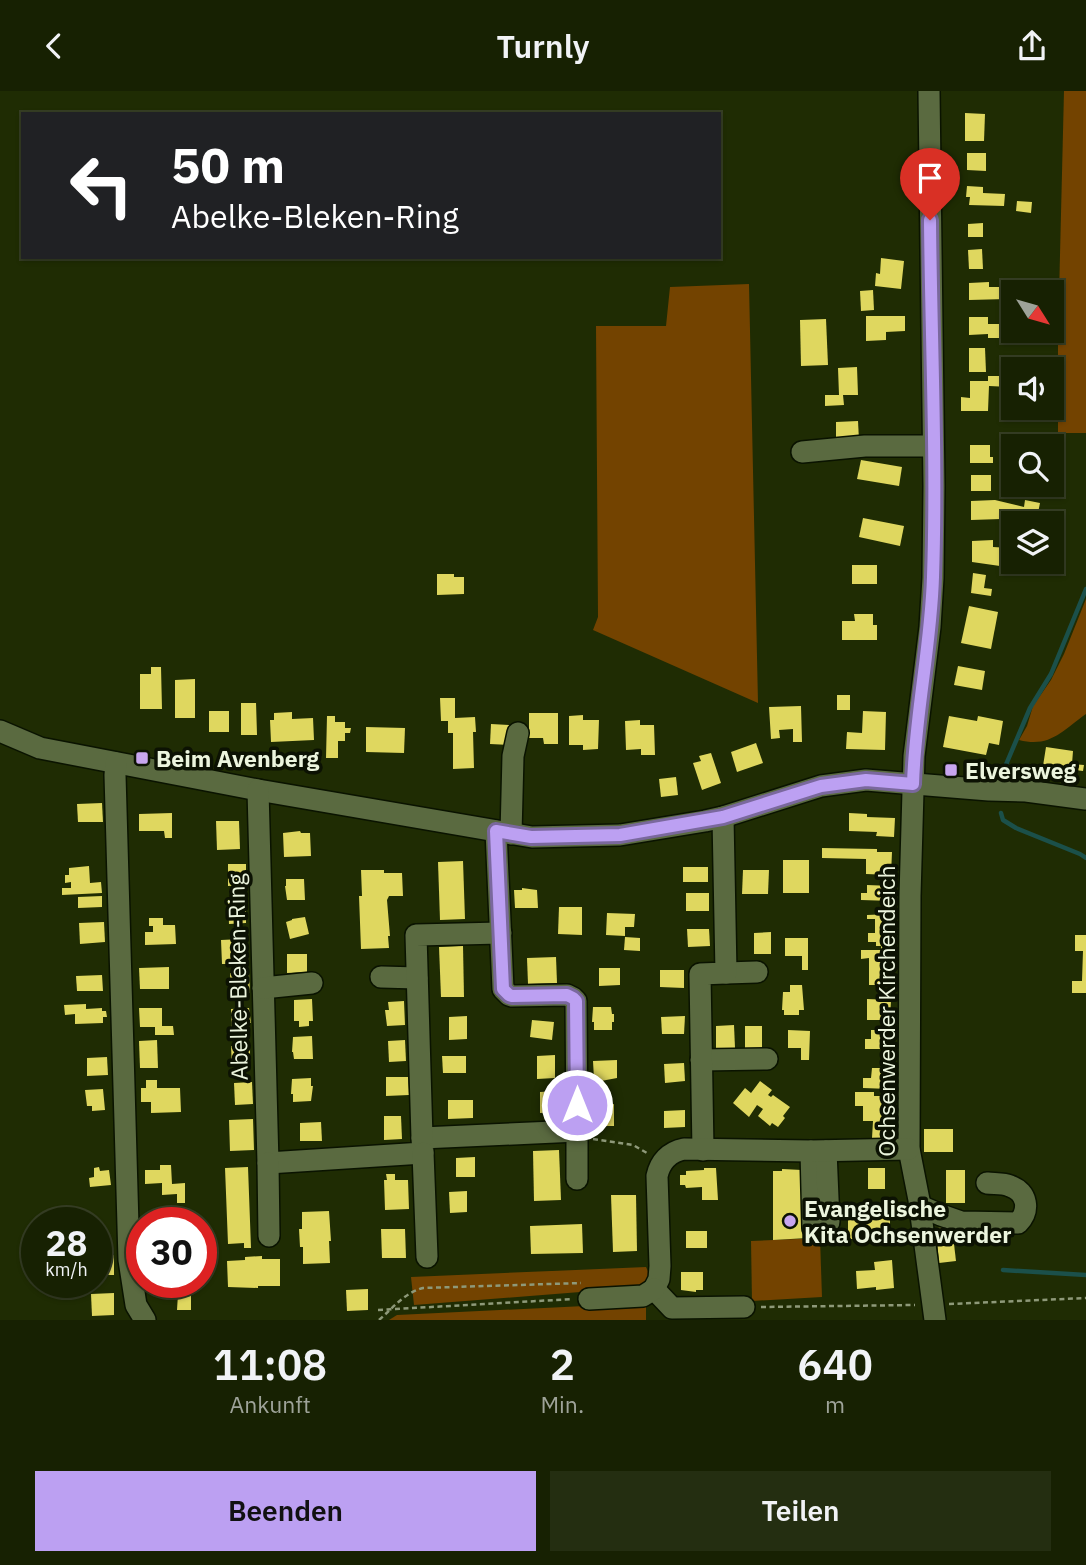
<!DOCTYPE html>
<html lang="de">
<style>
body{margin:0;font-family:"IBM Plex Sans",sans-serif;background:#242e11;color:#f1f3f6;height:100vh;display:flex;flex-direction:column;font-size:26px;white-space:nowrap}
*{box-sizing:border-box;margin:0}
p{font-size:23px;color:#9ea399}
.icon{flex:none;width:38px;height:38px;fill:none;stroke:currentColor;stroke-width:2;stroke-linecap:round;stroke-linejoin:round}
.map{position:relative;height:1229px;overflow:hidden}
.details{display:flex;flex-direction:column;background:#172102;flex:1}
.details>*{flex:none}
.top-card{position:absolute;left:21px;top:21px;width:700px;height:147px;border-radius:0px;box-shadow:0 2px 5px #0004,0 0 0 2px #363e24;background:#202124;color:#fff;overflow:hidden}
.needle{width:46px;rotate:127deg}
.controls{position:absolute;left:1001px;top:189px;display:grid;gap:14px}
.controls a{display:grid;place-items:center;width:63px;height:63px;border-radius:0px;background:#172102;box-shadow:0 2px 5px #0004,0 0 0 2px #363e24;font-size:35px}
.speed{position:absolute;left:21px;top:1116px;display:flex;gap:14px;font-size:35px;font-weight:700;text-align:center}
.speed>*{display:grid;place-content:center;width:91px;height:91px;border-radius:50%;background:#172102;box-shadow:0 2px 5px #0004,0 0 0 2px #363e24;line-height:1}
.speed small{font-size:18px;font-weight:400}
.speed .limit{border:10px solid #d22;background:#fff;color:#111}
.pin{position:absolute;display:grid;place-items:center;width:60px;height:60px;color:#fff;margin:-72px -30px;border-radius:50% 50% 50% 0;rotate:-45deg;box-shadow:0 0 7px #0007}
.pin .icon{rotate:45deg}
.me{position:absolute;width:77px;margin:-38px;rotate:0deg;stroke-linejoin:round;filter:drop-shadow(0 0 5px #0008)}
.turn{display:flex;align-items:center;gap:24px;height:147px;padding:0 35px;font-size:32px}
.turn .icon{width:91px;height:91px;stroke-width:2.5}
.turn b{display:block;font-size:49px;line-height:60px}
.eta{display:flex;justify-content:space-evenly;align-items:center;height:119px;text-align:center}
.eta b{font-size:42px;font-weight:600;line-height:49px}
.button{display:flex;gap:14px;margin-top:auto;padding:14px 35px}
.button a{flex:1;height:80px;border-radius:0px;background:#bca0f2;color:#111;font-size:28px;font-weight:600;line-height:80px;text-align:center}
.button a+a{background:#242e11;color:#f1f3f6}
header{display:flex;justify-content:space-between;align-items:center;height:91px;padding:0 35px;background:#172102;font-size:32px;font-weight:600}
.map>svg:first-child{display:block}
.green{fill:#734300}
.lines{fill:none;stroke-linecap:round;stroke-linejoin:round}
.stream{stroke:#1b504a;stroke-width:4.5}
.building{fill:#dfd75f}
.minor-casing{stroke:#0a1300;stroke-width:24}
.path{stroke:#8e9979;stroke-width:2.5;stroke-dasharray:5 3.5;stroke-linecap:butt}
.minor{stroke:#5a6a40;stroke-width:21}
.route-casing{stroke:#7a689d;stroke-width:18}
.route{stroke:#bca0f2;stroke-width:12}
.poi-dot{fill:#c8a6ef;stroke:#0c1203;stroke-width:2.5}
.labels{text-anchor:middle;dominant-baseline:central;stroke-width:7;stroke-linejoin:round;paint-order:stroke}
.poi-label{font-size:23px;font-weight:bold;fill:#ecf5de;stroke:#0c1203;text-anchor:start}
.street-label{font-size:23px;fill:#ecf5de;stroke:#0c1203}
</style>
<header><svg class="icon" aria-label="back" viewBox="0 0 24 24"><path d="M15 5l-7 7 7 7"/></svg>Turnly<svg class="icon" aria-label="share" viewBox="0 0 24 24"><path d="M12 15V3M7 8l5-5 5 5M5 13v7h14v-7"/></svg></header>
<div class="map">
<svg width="1086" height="1229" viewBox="0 0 1086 1229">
<rect width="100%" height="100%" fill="#1f2c03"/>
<g class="green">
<path d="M1064,0H1086V342H1058V246Z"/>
<path d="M749,193L758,612L593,539L598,526L596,235H666L670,196Z"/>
<path d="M1086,508V623C1062,640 1050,657 1019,649L1027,635L1033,615L1051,589L1064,563Z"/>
<path d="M820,1147L822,1206L752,1210L751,1150Z"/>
<path d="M646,1176L653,1191L640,1198H618L414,1214L411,1186Z"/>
<path d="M646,1212V1229H389L397,1224Z"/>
</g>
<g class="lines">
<g class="stream">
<path d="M1002,683L1030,617L1051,583L1086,498"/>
<path d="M1001,722L1003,729L1016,737L1080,763L1086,767"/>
<path d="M1003,1179L1086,1184"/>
</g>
</g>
<g class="building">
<path d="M965,22L985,23L984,50H965Z"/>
<path d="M967,62H986V80L967,79Z"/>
<path d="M967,95L983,96V102L1005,103L1004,115L969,114L970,106H966Z"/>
<path d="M1017,110L1032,111L1031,122L1016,120Z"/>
<path d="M983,132V146H968V133Z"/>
<path d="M982,158L983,178H969L968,159Z"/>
<path d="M881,167L904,170L901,198L875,195L876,182L880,183Z"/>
<path d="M989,191V196H1007V208L969,209V192Z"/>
<path d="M873,199L874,219L861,220L860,200Z"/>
<path d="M866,225H905V240L886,241V249L866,250Z"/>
<path d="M969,226H988V233H1009V247H988V243L969,244Z"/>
<path d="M826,228L828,274L801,275L800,229Z"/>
<path d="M969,257H985L986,281H969Z"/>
<path d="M857,276L858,304H843L844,314L825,315V304H839L838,277Z"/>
<path d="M988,285H1013V313H1010V296L989,295L988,320H961V306L970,307V290H988Z"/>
<path d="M858,330L859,349L836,350V331Z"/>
<path d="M970,354H990V366H993V372H970Z"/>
<path d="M861,369L902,376L899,395L857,388Z"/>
<rect x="971" y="384" width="20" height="16"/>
<path d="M995,409L1024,416L1025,409L1040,412L1036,432H1013V435L1000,432L1001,428L971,429V410Z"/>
<path d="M863,427L904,435L900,455L859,446Z"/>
<path d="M993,449V456L1010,457L1011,467L1007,468V476L972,471V450Z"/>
<rect x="852" y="474" width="25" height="19"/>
<path d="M973,482L986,484L984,497L992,498L991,505L971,502Z"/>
<path d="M437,483H454V486H464V503L437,504Z"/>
<path d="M969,515L998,521L991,558L961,552Z"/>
<path d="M854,523H873V534H877V549H842V530H855Z"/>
<path d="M958,575L985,580L982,599L954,594Z"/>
<path d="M151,576H161L162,618H140V583H151Z"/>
<path d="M195,588V627H175V589Z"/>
<rect x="837" y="604" width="13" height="15"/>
<path d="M440,607H455V627L475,626L476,641H473L474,677L453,678V642H448V630H441Z"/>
<path d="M241,612H256L257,644H241Z"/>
<path d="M801,615L802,651H793V638L779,639L780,647L771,648L769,616Z"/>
<rect x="209" y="620" width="20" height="21"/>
<path d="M863,620L886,621L885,659L846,658L847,641L862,642Z"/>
<path d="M292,621V628L313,627L314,649L271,651L270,629H274V622Z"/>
<path d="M529,622H558V653H544L543,647H529Z"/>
<path d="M583,624V629H599L598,658L583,659V654H569V625Z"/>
<path d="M327,625H335V631H345V637H351L350,642H345V650H338V667H326Z"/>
<path d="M949,625L977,630L978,625L1003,630L999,654L989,652L986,664L943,656Z"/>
<path d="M640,629V634H654L655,664H641V658L626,659L625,630Z"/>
<path d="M491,633L509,634L510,654L490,653Z"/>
<path d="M366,636L405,637L404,662L366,661Z"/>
<path d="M756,652L763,672L737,681L731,661Z"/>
<path d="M1046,656L1073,660L1072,673L1084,674L1083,680L1043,675Z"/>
<path d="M711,662L721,692L702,699L693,672L701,670L699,665Z"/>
<path d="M676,686L678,704L661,706L659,688Z"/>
<path d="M102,712L103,731H78L77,713Z"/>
<path d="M172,722V747H165L164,740H139V723Z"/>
<path d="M849,722L867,723V726L895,727L894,746L876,745L877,741L849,740Z"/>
<path d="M216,730H239L240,758L217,759Z"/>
<path d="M300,740L301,742H310L311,765L284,766L283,742Z"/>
<path d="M822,757L877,758V761H892L891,784L866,783V768L822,767Z"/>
<rect x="783" y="769" width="26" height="33"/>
<path d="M463,770L465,828L440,829L438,771Z"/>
<path d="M228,773H246V794L228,795Z"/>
<path d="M89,775L90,792L101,791L102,802L62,804V797H71V791L65,792V784H69V777Z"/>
<rect x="683" y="776" width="25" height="15"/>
<path d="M361,779H384V782H402L403,805H389L387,809L390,845H388L389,857L361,858L359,805H362Z"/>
<path d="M743,779H769L768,803H742Z"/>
<path d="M286,788H304L305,809H287L285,795H286Z"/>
<path d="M867,794L892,795V810L861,809V802H867Z"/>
<path d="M522,797L537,799L538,817H515L514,799H522Z"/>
<rect x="686" y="802" width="23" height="18"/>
<path d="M102,805V816L78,817V806Z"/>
<path d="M228,809H246V832L229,833Z"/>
<path d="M559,816H582V844L558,843Z"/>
<path d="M607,822L635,823L634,836H625V845L606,844Z"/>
<path d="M890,823L891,894H869V867L861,868V859H881V855H876V851H868V842H875V828H867V824Z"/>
<path d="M305,826L309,843L290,848L286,831L292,829V828Z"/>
<path d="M149,827H163V834H175L176,853L145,854V841H153V835H149Z"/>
<path d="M104,831L105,851L80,853L79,832Z"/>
<path d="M687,838H709L710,855L688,856Z"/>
<path d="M771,841V863H754V842Z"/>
<path d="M1075,844H1086V902H1072V890H1082L1083,860H1075Z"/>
<path d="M625,846L640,847V860L624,859Z"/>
<path d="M785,847H808V879H802V865H785Z"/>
<path d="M242,848L243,866H231V873H222L221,849Z"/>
<path d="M463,855L464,906H441L439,856Z"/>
<path d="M287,863H307V881L287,882Z"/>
<path d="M556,866L557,892L528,893L527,867Z"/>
<path d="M169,876V898H140L139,877Z"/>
<path d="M599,877H620V894L599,895Z"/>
<path d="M660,879H684V897L660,896Z"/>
<path d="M230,882H249L250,902L231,903Z"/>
<path d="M102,884L103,900H77L76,885Z"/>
<path d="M790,894H802L804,919H799V924H784V919H782L783,901H790Z"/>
<path d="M312,908L313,930H309V935L299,936V930H294V909Z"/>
<path d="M867,908L891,909L890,929H867Z"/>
<path d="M404,910L405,934L387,935L385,919H389L388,911Z"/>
<path d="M86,913V918L102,917V920H106L107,926H103V932L75,933V923L65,924L64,914Z"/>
<path d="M593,916H611L612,923H614V931H612V939H594V931H592Z"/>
<path d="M139,917H162V935H173L174,944H155V936H140Z"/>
<path d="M249,917L251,932H249V939L232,940L231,918Z"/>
<path d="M467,925V948L449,949V926Z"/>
<path d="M685,925L684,943H662L661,926Z"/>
<path d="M532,929L554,931L552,949L530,946Z"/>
<path d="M734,934L735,957H716V935Z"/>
<path d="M745,935H762V957L745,958Z"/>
<path d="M788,939L810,940L809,969H801V957H788Z"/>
<path d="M871,939H890V958H865V948H871Z"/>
<path d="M312,945L313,968H294L293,961H292L293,946Z"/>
<path d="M157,949L158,977H140L139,950Z"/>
<path d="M405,949L406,970L389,971L388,950Z"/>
<path d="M250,954V975L232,976L231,955Z"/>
<path d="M555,964V987L537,988V965Z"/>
<path d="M442,965H466V982H443Z"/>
<path d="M107,966L108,984L87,985V967Z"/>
<path d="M617,969V987L601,990V988H594L593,970Z"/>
<path d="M684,972L685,990L665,992L664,973Z"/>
<path d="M872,977H890V998L863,997V987H871Z"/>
<path d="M386,986H408L409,1004L386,1005Z"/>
<path d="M311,987V995H313L311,1010L293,1011V1003H291L292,988Z"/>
<path d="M146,989H157V997H180L181,1021L151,1022V1011H141V997H146Z"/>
<path d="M760,990L772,999L768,1004L771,1006L773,1004L790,1016L783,1025L785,1027L778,1036L772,1032L770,1035L758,1025L763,1018L757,1014L749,1026L733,1012L745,997L751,1002Z"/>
<path d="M252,991L253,1013L235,1014L234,992Z"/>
<path d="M103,998L105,1019L92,1020V1015H87L85,999Z"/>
<path d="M556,1000L557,1021L540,1022V1001Z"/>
<path d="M855,1001H874V1005H890L889,1047H872L873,1030H863V1015H855Z"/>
<path d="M448,1009H473V1027L448,1028Z"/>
<path d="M614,1013V1035H596L595,1014Z"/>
<path d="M685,1019V1036L664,1037V1020Z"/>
<path d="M384,1025H401L402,1048L384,1049Z"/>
<path d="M253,1028L254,1059L230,1060L229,1029Z"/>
<path d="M321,1031L322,1050H300V1032Z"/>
<rect x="924" y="1038" width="29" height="23"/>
<path d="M559,1059L561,1109L534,1110L533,1060Z"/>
<path d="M475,1066V1086H456V1067Z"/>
<path d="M160,1074H171L172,1093L185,1092V1112H177V1103L162,1104V1092L145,1093V1079H160Z"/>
<path d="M99,1076L100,1080L109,1079L111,1094L90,1096L89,1087L94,1086V1077Z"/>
<path d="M248,1076L251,1157H244V1152L228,1153L225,1077Z"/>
<path d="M704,1077H716L718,1109H702V1096L686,1097L685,1094H680V1084H686V1080L704,1079Z"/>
<rect x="868" y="1077" width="17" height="21"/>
<path d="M782,1078L802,1079L807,1111L808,1147L773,1149V1080H782Z"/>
<rect x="946" y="1079" width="19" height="33"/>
<path d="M386,1083H395V1089H408L409,1118L385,1119L384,1089H387Z"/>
<path d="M467,1100V1121L450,1122L449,1101Z"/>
<path d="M611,1104H636L637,1160L613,1161Z"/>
<path d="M329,1120L331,1150H329L330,1172L303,1173V1156H300L299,1138H302V1121Z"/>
<path d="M848,1126L890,1127V1148H848Z"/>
<path d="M582,1133L583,1162L531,1163L530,1135Z"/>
<path d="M952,1136L956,1170L939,1172L936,1137Z"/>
<path d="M381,1138H405L406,1167H382Z"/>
<rect x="686" y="1140" width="21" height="17"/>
<path d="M114,1164V1184H96V1165Z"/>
<path d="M262,1165V1168H280V1195H258V1197L228,1196L227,1170L245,1169V1166Z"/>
<path d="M892,1169L894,1197L876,1199V1196L857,1198L856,1180L875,1179L874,1171Z"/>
<path d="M681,1181H703V1199H696V1201L681,1199Z"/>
<path d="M368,1198V1219L347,1220L346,1199Z"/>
<path d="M114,1202V1224L92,1225L91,1203Z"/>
<path d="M191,1202V1219H177L178,1203Z"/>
</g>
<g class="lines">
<g class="minor-casing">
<g id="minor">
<path d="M929,0L934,395L933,487L930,536L914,665L910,805L909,1058L919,1109L935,1229"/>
<path d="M802,361L865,355H933"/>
<path d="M0,640L40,657L258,699L532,746L620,744L705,730L723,726L821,695L866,689L989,699L1026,700L1086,708"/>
<path d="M116,672L115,684L129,1169L136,1214L145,1229"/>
<path d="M258,699L268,1072L423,1062L422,1047L577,1040L576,910L573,907L567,904L512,905L509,904L503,898L496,740"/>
<path d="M511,743L513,665L518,642"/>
<path d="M726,882L757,881"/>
<path d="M381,886L417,887"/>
<path d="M263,897L312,892"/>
<path d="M701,969L767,968"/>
<path d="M577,1040V1088"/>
<path d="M422,1047L416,844L501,842"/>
<path d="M703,1059L700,883L726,882L723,726"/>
<path d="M811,1060L813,1137"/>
<path d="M826,1060L829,1131"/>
<path d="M423,1062L427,1166"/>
<path d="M268,1072L269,1145"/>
<path d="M920,1115L941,1124L961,1131L1018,1132C1030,1120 1028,1101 1010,1095C1003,1092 994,1093 987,1092"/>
<path d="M654,1198L659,1188L660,1175L657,1085C660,1071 669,1061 684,1058L811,1060L909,1058"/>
<path d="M654,1198L672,1217L744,1216"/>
<path d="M589,1208L643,1205L654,1198"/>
</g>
</g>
<g class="path">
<path d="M593,1048L633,1054L647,1062"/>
<path d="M949,1213L1086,1207"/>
<path d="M761,1216L915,1214"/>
<path d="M378,1219L573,1208"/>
<path d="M379,1229C393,1217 404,1202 423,1197L581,1192"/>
</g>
<use href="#minor" class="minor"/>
</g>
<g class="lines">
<g class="route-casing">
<path id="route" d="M577,1014L576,910L573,907L567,904L512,905L509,904L503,898L496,740L531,746L620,744L723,726L821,695L866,689L913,693C915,624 931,555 933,486C937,367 931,248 930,129"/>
</g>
<use href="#route" class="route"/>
</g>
<g class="poi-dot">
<rect x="135" y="660" width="14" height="14" rx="3.5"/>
<rect x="944" y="672" width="14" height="14" rx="3.5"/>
<circle cx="790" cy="1130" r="7"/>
</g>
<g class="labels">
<g class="poi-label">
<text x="156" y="667">Beim Avenberg</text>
<text x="965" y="679">Elversweg</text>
<text x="804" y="1117">Evangelische<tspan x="804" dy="26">Kita Ochsenwerder</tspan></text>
</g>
<g class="street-label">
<text transform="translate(237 886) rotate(-91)">Abelke-Bleken-Ring</text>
<text transform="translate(886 920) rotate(-90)">Ochsenwerder Kirchendeich</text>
</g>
</g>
</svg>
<div class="controls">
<a><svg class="needle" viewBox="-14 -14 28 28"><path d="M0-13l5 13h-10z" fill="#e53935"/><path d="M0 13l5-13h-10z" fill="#9ea399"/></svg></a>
<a><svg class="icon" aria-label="sound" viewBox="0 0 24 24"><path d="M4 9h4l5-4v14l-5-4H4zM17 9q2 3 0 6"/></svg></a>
<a><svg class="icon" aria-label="search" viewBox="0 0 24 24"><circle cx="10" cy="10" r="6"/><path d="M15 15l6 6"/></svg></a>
<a><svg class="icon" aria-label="layers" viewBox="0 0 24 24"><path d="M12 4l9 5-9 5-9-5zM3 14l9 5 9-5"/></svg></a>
</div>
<div class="speed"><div>28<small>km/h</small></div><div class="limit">30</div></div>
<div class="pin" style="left:930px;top:129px;background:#d93025"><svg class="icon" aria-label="arrive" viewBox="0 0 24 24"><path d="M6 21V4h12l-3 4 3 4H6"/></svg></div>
<svg class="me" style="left:577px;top:1014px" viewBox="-20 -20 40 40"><circle r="17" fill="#bca0f2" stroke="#fff" stroke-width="3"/><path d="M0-11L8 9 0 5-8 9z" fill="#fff"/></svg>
<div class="top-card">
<div class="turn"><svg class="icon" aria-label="left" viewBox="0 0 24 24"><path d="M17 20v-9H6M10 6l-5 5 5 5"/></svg><div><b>50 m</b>Abelke-Bleken-Ring</div></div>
</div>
</div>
<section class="details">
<div class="eta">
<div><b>11:08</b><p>Ankunft</p></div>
<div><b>2</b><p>Min.</p></div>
<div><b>640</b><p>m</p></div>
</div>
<div class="button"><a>Beenden</a><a>Teilen</a></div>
</section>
